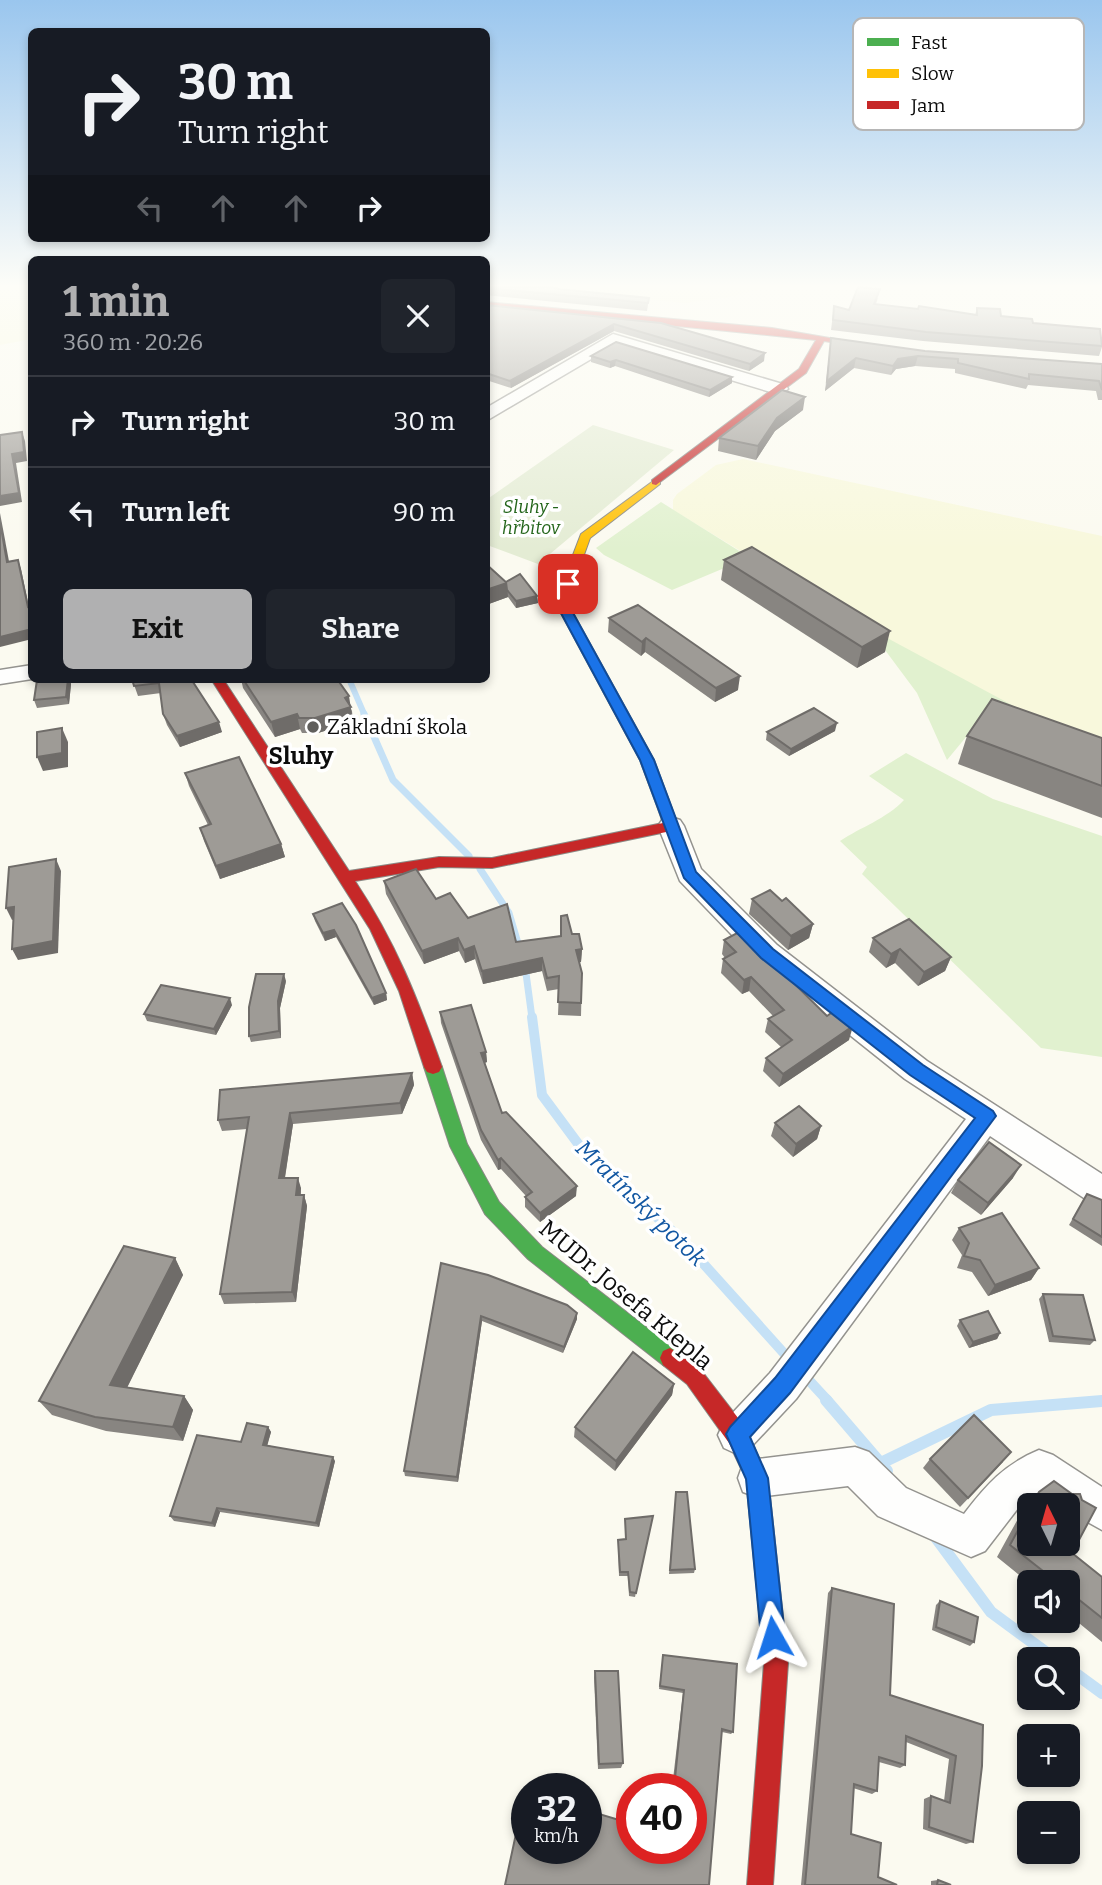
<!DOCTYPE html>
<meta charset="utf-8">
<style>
body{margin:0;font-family:Bitter,serif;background:#20242c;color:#f1f3f6;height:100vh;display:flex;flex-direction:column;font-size:26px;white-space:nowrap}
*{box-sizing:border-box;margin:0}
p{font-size:23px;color:#9ea1a6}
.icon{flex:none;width:38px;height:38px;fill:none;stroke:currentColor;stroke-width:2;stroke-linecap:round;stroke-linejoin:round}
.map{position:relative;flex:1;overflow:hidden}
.details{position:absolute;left:28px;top:256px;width:462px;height:427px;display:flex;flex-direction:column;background:#171b24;border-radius:10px;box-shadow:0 4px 10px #0003}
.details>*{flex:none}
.top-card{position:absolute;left:28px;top:28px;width:462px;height:214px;border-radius:10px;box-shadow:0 4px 10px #0003;background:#171b24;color:#f1f3f6;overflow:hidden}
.needle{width:46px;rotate:355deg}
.controls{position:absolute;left:1017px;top:1493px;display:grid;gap:14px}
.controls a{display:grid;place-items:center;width:63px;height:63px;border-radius:10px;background:#171b24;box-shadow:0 4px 10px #0003;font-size:35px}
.speed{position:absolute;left:511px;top:1773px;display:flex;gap:14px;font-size:35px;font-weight:700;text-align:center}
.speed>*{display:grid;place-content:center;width:91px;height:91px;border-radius:50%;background:#171b24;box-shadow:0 4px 10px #0003;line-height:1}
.speed small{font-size:18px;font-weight:400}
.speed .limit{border:10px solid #d22;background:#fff;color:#111}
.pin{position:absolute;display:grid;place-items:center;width:60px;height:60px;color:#fff;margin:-30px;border-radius:14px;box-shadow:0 4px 10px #0006}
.me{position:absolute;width:77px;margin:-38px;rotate:354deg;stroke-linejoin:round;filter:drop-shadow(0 0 5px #0008)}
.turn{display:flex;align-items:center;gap:24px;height:147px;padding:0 35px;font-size:32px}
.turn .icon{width:91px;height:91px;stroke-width:2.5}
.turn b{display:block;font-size:49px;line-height:60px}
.lanes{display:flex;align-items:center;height:66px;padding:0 35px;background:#0003;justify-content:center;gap:35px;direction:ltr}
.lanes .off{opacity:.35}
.round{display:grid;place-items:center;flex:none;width:74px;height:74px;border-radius:10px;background:#20242c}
.overview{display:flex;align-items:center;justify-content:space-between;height:119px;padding:0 35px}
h1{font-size:42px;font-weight:700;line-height:52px;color:#b0b0b1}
.button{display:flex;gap:14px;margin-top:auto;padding:14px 35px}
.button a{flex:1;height:80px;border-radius:10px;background:#b0b0b1;color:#111;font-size:28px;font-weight:700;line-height:80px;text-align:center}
.button a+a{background:#20242c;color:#f1f3f6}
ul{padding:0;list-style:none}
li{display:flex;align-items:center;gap:21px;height:91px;padding:0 35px;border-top:2px solid #363941}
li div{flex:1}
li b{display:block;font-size:26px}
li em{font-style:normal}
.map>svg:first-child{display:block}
.farmland{fill:#f8f8dc}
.green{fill:#e1f1cf}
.cemetery{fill:#e4ecd4}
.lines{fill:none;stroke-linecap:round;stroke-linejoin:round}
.stream-far3{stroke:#c5e1f6;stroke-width:6}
.stream-far2{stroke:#c5e1f6;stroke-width:7}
.stream-far1{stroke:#c5e1f6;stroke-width:10}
.stream{stroke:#c5e1f6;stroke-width:12}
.street-casing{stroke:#94938f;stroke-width:3}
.fast-casing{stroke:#8a8a85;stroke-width:2}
.slow-casing{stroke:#8a8a85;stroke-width:2}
.jam-casing{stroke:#8a8a85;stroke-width:2}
.street{fill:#fefefd;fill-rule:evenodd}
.fast{fill:#4caf50;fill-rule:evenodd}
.slow{fill:#ffc107;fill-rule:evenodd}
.jam{fill:#c62828;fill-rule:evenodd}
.wall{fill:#888581;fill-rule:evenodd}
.shaded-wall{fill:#6f6c69}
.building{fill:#9e9b96;stroke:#6f6c69;stroke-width:2}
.route{fill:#1a73e8;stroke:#114b97;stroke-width:2}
.poi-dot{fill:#605f5c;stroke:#fff;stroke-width:2.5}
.labels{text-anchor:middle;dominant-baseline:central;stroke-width:7;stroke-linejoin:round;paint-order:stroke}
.far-park-label{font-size:18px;font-style:italic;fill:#24661b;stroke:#fff}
.poi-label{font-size:21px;fill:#0c0c0c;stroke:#fff;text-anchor:start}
.water-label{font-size:23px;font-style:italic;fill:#1257a2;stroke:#fff}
.quarter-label{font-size:24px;font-weight:bold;fill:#0c0c0c;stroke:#fff}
.near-street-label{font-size:24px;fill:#0c0c0c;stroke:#fff}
.key{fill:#fff;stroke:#b6b6b6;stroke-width:2}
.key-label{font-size:19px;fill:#0c0c0c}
</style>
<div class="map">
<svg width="1102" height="1885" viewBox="0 0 1102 1885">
<rect width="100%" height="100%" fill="#fbfaf0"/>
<g class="farmland">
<path d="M0,287H31V339L0,345Z"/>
<path d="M562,287H768L729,297L685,303L598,295Z"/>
<path d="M743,459L1102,536V746L1051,726L885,639L673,510V500L677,494L716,465Z"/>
</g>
<g class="green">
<path d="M661,502L822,603L1051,726L981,719L947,760L917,693L885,650L746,563L726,571L722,569L672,590L604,555L596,548Z"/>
<path d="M906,753L993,799L1102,836V1057L1041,1048L862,874L867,867L840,841C861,827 886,819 904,800L869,776Z"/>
</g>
<path class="cemetery" d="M593,425L674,450L538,564L487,545L486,500Z"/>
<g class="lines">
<path class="stream-far3" d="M349,679L365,716"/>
<g class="stream-far2">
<path d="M364,714L393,780L469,856"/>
<path d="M480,869L509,913L520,950"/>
<path d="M525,966L532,1018"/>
</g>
<g class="stream-far1">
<path d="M532,1017L542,1095L582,1149L683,1241L790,1360"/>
<path d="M804,1375L828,1401"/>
<path d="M1098,1401H1102"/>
</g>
<g class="stream">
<path d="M826,1400L887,1471"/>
<path d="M881,1463L991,1410L1102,1401"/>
<path d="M934,1535L991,1612L1055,1659"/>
<path d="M1068,1668L1102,1693"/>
</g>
<g class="street-casing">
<g id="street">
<path d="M613,334L786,385L788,389L780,394L774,393L615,345L486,421V408Z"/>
<path d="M32,665V679L0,684V670Z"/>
<path d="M671,817L680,820L684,826L701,869L777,945L927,1061L1102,1174V1207L1090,1202L990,1136L796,1399L750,1448L737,1454L724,1448L718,1435L724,1422L770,1373L966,1119L905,1079L757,961L680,881L658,826L662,820Z"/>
<path d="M855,1447L869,1452L906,1488L964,1514C986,1485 1005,1464 1039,1450L1053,1455L1102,1487V1530L1068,1511V1505H1059L1040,1492L1019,1507L985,1551L971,1557L878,1516L848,1486L757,1497L743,1492L738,1478L743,1464L757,1459Z"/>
</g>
</g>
<g class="fast-casing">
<path id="fast" d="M433,1060L439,1062L442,1067L467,1144L499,1202L542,1247L677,1351L680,1358L677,1365L670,1368L663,1365L528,1259L485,1214L450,1146L424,1067L427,1062Z"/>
</g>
<g class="slow-casing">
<path id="slow" d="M656,479L660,480V484L590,538L567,602L654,760L671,806L664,811L657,806L640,760L555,602L581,534Z"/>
</g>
<g class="jam-casing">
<g id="jam">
<path d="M486,302L772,328L847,341L843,344L824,341L806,373L656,485L652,484V480L799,369L816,340L486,307Z"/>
<path d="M211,679H223L349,871L439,857L492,858L663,823L657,806L664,801L671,806L678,826L671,831L492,868L439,867L355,881C396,943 417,997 442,1067L439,1072L433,1074L427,1072L424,1067L399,991L370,929Z"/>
<path d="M670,1348L701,1370L745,1427L768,1478L788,1663L773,1885H747L764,1663L746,1479L729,1443L687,1384L663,1365L660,1358L663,1351Z"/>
</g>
</g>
<use href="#street" class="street"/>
<use href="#fast" class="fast"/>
<use href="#slow" class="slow"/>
<use href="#jam" class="jam"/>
</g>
<g class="wall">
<path d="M486,287L558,289L649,298L648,305L647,311L486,295Z"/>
<path d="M878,298L876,304L975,315L977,308L1001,316L1033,323L1100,329L1102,347L1099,356L923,341L831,330L834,306L849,310Z"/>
<path d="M486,305L661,323L764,361L749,371L614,331L511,388L486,380Z"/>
<path d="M831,338L925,351L1102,364V400H1098L1096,391L1028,385L1026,389L955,373V369L915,366L896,369L891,375L854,368L825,391Z"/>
<path d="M616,342L732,383L709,397L615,366L610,368L591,362V356Z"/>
<path d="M803,410L775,431L756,460L718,451L719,438Z"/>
<path d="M724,560L885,652L857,668L721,580Z"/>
<path d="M486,564L506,582L537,596L538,603L516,608L508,597L486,605Z"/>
<path d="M638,605L738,690L715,702L645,652L641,656L608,632L609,618Z"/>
<path d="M46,679H69L71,684L69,704L37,708L34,700Z"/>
<path d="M132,679H191L222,732L180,747L167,725L163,714L161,693L138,696Z"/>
<path d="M241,679H337L352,711L353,722L318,733H302L300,729L275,737L243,688Z"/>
<path d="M835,731L789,756L766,740L767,732Z"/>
<path d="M967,736L1102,738V818L958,764Z"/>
<path d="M185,773L281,844L285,857L220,879L204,841L200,828L208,825L189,786Z"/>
<path d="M384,881L436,899L468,918L516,942L572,934L582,949L581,962H579L582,973L581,1016L558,1015L559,989L547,991L542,971L483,984L475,959L465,963L459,951L424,964L386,894Z"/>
<path d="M752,899L782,901L813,924L809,938L788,950L749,914Z"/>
<path d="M342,903L386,993L387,1000L374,1005L336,937L325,941L315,921L313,914Z"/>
<path d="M873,938L951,957L945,971L918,986L895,963L886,968L869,952Z"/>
<path d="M724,940L849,1040L779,1087L763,1071L766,1058L781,1047L765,1032L768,1019L773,1016L749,991L742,994L721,973L723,959L725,958L722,954Z"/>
<path d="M286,981L280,1008L281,1038L251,1042L249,1036Z"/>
<path d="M232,1005L216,1035L147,1021L144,1014Z"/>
<path d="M440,1012L486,1052L487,1062L485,1063L502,1113L576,1196L540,1222L525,1207V1197L526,1196L501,1169L498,1170L481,1140L441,1023Z"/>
<path d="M412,1073L414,1085L402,1114L293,1124L285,1178L301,1188V1195H304L307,1206L296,1302L224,1304L220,1294L247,1129L222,1131L218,1120Z"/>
<path d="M775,1123L821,1126L817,1139L793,1157L771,1136Z"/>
<path d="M1013,1178L981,1215L951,1193L958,1180Z"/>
<path d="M1087,1194L1102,1200V1246L1069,1225Z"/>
<path d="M959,1228L1039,1268L1031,1280L988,1296L972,1272L957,1268L962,1255L952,1240Z"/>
<path d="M175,1258L183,1275L127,1387L184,1396L193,1410L183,1441L106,1431L52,1415L39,1401Z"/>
<path d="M441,1263L577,1313V1319L563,1353L482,1321L458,1482L405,1476L404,1471Z"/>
<path d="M1043,1294L1095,1340L1090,1345L1049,1342L1039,1299Z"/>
<path d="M960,1320L1000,1333L997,1339L969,1348L957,1326Z"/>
<path d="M674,1384L672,1395L615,1471L574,1437L575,1427Z"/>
<path d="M268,1427L271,1432L267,1445L335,1461L319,1527L220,1512L215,1527L174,1521L170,1516L241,1442Z"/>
<path d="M930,1459L1003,1462L960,1507L923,1468Z"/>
<path d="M1054,1481L1072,1494H1080L1082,1500L1096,1508L1072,1553L1102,1577V1642L1068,1614V1582H1029V1583L997,1557L1025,1506L1039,1492ZM1029,1505H1068V1544H1029Z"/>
<path d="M676,1492L695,1569L694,1573L669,1574Z"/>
<path d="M653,1516L635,1597L629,1596L628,1576H619L618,1540L626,1539L625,1519Z"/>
<path d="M832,1588L890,1695L983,1725L973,1842L966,1844L923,1829L924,1799L931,1796L944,1801L949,1759L906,1742L905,1765L900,1768L879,1762L877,1791L872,1794L853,1788L851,1834L878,1877L897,1885H801L828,1593Z"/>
<path d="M940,1601L974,1642L970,1646L932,1630L936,1605Z"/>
<path d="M663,1655L737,1664L733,1732L731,1734L722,1732L709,1885H505L525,1792L527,1793V1848H586V1810L619,1820L621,1809L632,1812V1848H691V1788H672L683,1693L659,1689Z"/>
<path d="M595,1671L623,1763L621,1768L598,1769L594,1677Z"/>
<path d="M938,1880L951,1885H931V1881Z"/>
</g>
<g class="shaded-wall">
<path d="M614,324V331L511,388L510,381Z"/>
<path d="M765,353L764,361L749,371L750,364Z"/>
<path d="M918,356L915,366L896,369L891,375L893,366L898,359Z"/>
<path d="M856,358L854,368L825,391L827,381Z"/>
<path d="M616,360L615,366L610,368V362Z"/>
<path d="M732,377V383L709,397L710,390Z"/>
<path d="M805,397L803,410L775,431L756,460L758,446L777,418Z"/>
<path d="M22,432L25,441L27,461L16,463L22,502L0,506V496L12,454Z"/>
<path d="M0,513L11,572L7,562L0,522Z"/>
<path d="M18,560L21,569L31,617L28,607Z"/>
<path d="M507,583L508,597L486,605V590Z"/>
<path d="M537,596L538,603L516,608V601Z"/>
<path d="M32,629V639L0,647V637Z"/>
<path d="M890,631L885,652L857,668L862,647Z"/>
<path d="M646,638L645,652L641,656L642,642Z"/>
<path d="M740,676L738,690L715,702L716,688Z"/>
<path d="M68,679H69L71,684L69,704L66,697Z"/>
<path d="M349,696L353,722L318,733L315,718L345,698Z"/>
<path d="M297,714L300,729L275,737L271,722Z"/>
<path d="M219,722L222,732L180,747L177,736Z"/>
<path d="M837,723L835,731L789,756L791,749Z"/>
<path d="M62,728L68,742V767L43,771L37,757Z"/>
<path d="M281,844L285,857L220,879L216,866Z"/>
<path d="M56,859L61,871L58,953L18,960L12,949Z"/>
<path d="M14,907L20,918L12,920L6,908Z"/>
<path d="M813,924L809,938L788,950L791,936Z"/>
<path d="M334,930L336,937L325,941L323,933Z"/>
<path d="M458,938L459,951L424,964L422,951Z"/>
<path d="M474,946L475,959L465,963L464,950Z"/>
<path d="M582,949L581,962L576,963V950Z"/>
<path d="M900,949L895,963L886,968L891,954Z"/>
<path d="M951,957L945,971L918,986L924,972Z"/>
<path d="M542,958V971L483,984L482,971Z"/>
<path d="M284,974L286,981L280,1008L281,1038L279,1031L278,1001Z"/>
<path d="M751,977L749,991L742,994L744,980Z"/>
<path d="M386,993L387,1000L374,1005L372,998Z"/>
<path d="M230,998L232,1005L216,1035L214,1029Z"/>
<path d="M853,1026L849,1040L779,1087L783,1074Z"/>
<path d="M486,1052L487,1062L482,1063L481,1053Z"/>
<path d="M412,1073L414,1085L402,1114L400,1103Z"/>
<path d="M290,1113L293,1124L283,1189L279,1178Z"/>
<path d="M821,1126L817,1139L793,1157L796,1144Z"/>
<path d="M501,1158V1169L498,1170V1160Z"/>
<path d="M1021,1165L1013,1178L981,1215L988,1203Z"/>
<path d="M298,1178L301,1188L299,1206L296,1195Z"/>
<path d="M577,1186L576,1196L540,1222V1213Z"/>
<path d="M304,1195L307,1206L296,1302L292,1292Z"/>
<path d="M175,1258L183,1275L121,1400L110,1385Z"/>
<path d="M1039,1268L1031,1280L988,1296L995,1285Z"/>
<path d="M577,1313V1319L563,1353L564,1347Z"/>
<path d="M481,1316L482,1321L458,1482L457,1477Z"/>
<path d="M1000,1333L997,1339L969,1348L973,1342Z"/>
<path d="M674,1384L672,1395L615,1471L616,1461Z"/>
<path d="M184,1396L193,1410L183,1441L173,1427Z"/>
<path d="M268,1427L271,1432L266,1450L263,1445Z"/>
<path d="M333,1457L335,1461L319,1527L316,1523Z"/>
<path d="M217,1508L220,1512L215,1527L212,1523Z"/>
</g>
<g class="building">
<path d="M486,287H553L558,289L649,298L648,303L486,288Z"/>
<path d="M858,287L880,289L874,304L918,309L919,306L977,315V308L1000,309L1001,316L1032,319L1033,323L1100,329L1102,346L926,332L833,320L834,306L849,310Z"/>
<path d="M486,305L661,323L765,353L750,364L614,324L510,381L486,373Z"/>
<path d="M831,338L925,351L1102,364V390L1099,381L1029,374V379L958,363V359L918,356L898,359L893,366L856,358L827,381Z"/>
<path d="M616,342L732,377L710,390L616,360L610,362L591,356Z"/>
<path d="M782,390L805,397L777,418L758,446L719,438Z"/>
<path d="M22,432L24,452L12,454L19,493L0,496V435Z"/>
<path d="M0,522L7,562L18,560L28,607L32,606V629L0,637Z"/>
<path d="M752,547L890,631L862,647L724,560Z"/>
<path d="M486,564L507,583L486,590Z"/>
<path d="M520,574L537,596L516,601L507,590L506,582Z"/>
<path d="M638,605L740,676L716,688L646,638L642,642L609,618Z"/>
<path d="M46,679H68L66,697L34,700L37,680Z"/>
<path d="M132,679H191L219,722L177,736L163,714L159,683L134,686Z"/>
<path d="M243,679H337L349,696L345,698L351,707L315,718H299L297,714L271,722Z"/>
<path d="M992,699L1102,738V786L967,736Z"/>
<path d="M814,708L837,723L791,749L767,732Z"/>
<path d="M62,728V753L37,757V732Z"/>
<path d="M239,757L281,844L216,866L200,828L211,824L185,773Z"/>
<path d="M56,859L53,941L12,949L14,907L6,908L9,867Z"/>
<path d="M416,869L436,899L450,893L468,918L507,904L516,942L561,936V916L567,915L572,934H579L582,949L576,950L582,973L581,1003L558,1002L559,976L547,978L542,958L482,971L474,946L464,950L458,938L422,951L384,881Z"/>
<path d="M770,890L782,901L786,898L813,924L791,936L752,899Z"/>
<path d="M342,903L356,925L386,993L372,998L334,930L323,933L313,914Z"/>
<path d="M909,919L951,957L924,972L900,949L891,954L873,938Z"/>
<path d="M741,931L827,1016L834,1011L853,1026L783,1074L766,1058L792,1040L768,1019L784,1010L751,977L744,980L723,959L736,952L724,940Z"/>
<path d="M256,974H284L278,1001L279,1031L249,1036V1007Z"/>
<path d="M161,985L230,998L214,1029L144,1014Z"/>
<path d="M471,1005L486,1052L481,1053L502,1113L506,1112L577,1186L540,1213L525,1197L532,1192L501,1158L498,1160L481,1130L440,1012Z"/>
<path d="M412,1073L400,1103L290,1113L279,1178H298L296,1195H304L292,1292L220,1294L249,1117L218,1120L220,1090Z"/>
<path d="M799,1106L821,1126L796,1144L775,1123Z"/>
<path d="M989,1142L1021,1165L988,1203L958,1180Z"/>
<path d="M1087,1194L1102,1200V1237L1073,1219Z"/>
<path d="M1002,1213L1039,1268L995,1285L980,1260L964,1256L969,1243L959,1228Z"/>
<path d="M124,1246L175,1258L110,1385L184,1396L173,1427L95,1417L39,1401Z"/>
<path d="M441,1263L488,1275L567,1305L577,1313L564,1347L481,1316L457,1477L404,1471Z"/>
<path d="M1043,1294L1083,1295L1095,1340L1053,1336Z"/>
<path d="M988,1311L1000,1333L973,1342L960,1320Z"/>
<path d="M633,1352L674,1384L616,1461L575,1427Z"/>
<path d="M974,1415L1011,1452L968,1498L930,1459Z"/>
<path d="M247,1423L268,1427L263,1445L333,1457L316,1523L217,1508L212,1523L170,1516L197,1435L241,1442Z"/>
<path d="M1054,1481L1072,1494H1080L1082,1500L1096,1508L1072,1553L1102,1577V1618L1068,1591V1582H1057L1010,1545L1029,1510V1544H1068V1505H1032L1039,1492Z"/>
<path d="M676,1492H687L695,1569L670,1570Z"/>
<path d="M653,1516L636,1593L630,1592L628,1572H620L618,1540L626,1539L625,1519Z"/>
<path d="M832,1588L894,1604L890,1695L983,1725L982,1766L973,1842L929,1827L931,1796L950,1803L956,1756L906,1736L905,1765L879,1757L877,1791L854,1784L851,1834L881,1843L878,1877L897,1885H805Z"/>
<path d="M940,1601L978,1617L974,1642L936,1627Z"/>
<path d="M663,1655L737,1664L733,1732L722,1729L709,1885H505L525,1792L527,1793V1848H586V1810L619,1820L621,1809L632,1812V1848H691V1788H674L684,1690L660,1686Z"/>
<path d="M595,1671H618L623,1763L599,1764Z"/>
<path d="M938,1880L951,1885H937Z"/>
</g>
<linearGradient id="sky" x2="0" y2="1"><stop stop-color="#9ac6ee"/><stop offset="0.52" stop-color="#fdfdf8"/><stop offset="1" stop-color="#fdfdf8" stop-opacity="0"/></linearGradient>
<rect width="1102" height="550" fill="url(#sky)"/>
<path class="route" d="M564,582L574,584L567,602L654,760L696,872L773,949L923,1065L993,1111L996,1116L790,1393L750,1437L768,1478L785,1637L781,1645L773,1649L764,1645L761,1637L746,1479L726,1434L730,1427L775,1378L975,1118L910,1075L761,958L684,878L640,760L555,602Z"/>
<circle class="poi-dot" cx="313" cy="727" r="7"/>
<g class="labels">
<g class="far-park-label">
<text x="531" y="507">Sluhy -<tspan x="531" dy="21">hřbitov</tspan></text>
</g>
<g class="poi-label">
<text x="327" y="727">Základní škola</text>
</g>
<g class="water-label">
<text transform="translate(641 1203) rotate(44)">Mratínský potok</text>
</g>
<g class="quarter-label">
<text x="301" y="756">Sluhy</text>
</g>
<g class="near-street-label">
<text transform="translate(626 1295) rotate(40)">MUDr. Josefa Klepla</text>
</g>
</g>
<rect x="853" y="18" width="231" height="112" rx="10" class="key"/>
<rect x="867" y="38" width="32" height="8" fill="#4caf50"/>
<rect x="867" y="69" width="32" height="9" fill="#ffc107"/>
<rect x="867" y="101" width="32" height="8" fill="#c62828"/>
<g class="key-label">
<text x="911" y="49">Fast</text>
<text x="911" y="80">Slow</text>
<text x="911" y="112">Jam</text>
</g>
</svg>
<div class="controls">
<a><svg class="needle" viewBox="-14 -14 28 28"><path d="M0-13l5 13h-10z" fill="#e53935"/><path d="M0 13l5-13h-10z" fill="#9ea1a6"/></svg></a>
<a><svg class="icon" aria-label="sound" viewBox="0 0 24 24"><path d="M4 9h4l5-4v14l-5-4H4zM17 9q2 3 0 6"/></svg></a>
<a><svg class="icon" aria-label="search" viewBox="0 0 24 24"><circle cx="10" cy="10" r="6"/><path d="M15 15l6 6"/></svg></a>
<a>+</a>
<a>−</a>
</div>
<div class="speed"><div>32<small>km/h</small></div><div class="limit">40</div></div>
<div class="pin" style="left:568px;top:584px;background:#d93025"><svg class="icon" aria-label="arrive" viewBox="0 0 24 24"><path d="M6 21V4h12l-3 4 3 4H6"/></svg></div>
<svg class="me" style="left:773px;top:1637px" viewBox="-20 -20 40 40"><path d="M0-17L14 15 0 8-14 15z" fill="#1a73e8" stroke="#fff" stroke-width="4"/></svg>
<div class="top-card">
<div class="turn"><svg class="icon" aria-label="right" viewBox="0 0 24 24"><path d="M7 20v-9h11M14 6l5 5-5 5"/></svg><div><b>30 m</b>Turn right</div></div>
<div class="lanes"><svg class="icon off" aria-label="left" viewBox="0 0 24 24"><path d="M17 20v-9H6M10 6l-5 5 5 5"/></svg><svg class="icon off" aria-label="ahead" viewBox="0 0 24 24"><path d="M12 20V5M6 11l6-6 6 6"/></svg><svg class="icon off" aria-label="ahead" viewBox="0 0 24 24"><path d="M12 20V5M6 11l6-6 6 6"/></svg><svg class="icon" aria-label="right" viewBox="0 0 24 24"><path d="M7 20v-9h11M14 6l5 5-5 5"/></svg></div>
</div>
<section class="details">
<div class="overview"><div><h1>1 min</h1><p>360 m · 20:26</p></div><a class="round"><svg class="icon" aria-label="close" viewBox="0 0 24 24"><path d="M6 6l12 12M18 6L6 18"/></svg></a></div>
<ul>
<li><svg class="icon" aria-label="right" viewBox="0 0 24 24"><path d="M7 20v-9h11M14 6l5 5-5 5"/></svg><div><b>Turn right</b></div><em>30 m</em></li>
<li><svg class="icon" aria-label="left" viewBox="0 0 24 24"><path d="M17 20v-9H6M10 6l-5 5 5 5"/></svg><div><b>Turn left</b></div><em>90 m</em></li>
</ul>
<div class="button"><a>Exit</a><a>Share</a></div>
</section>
</div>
